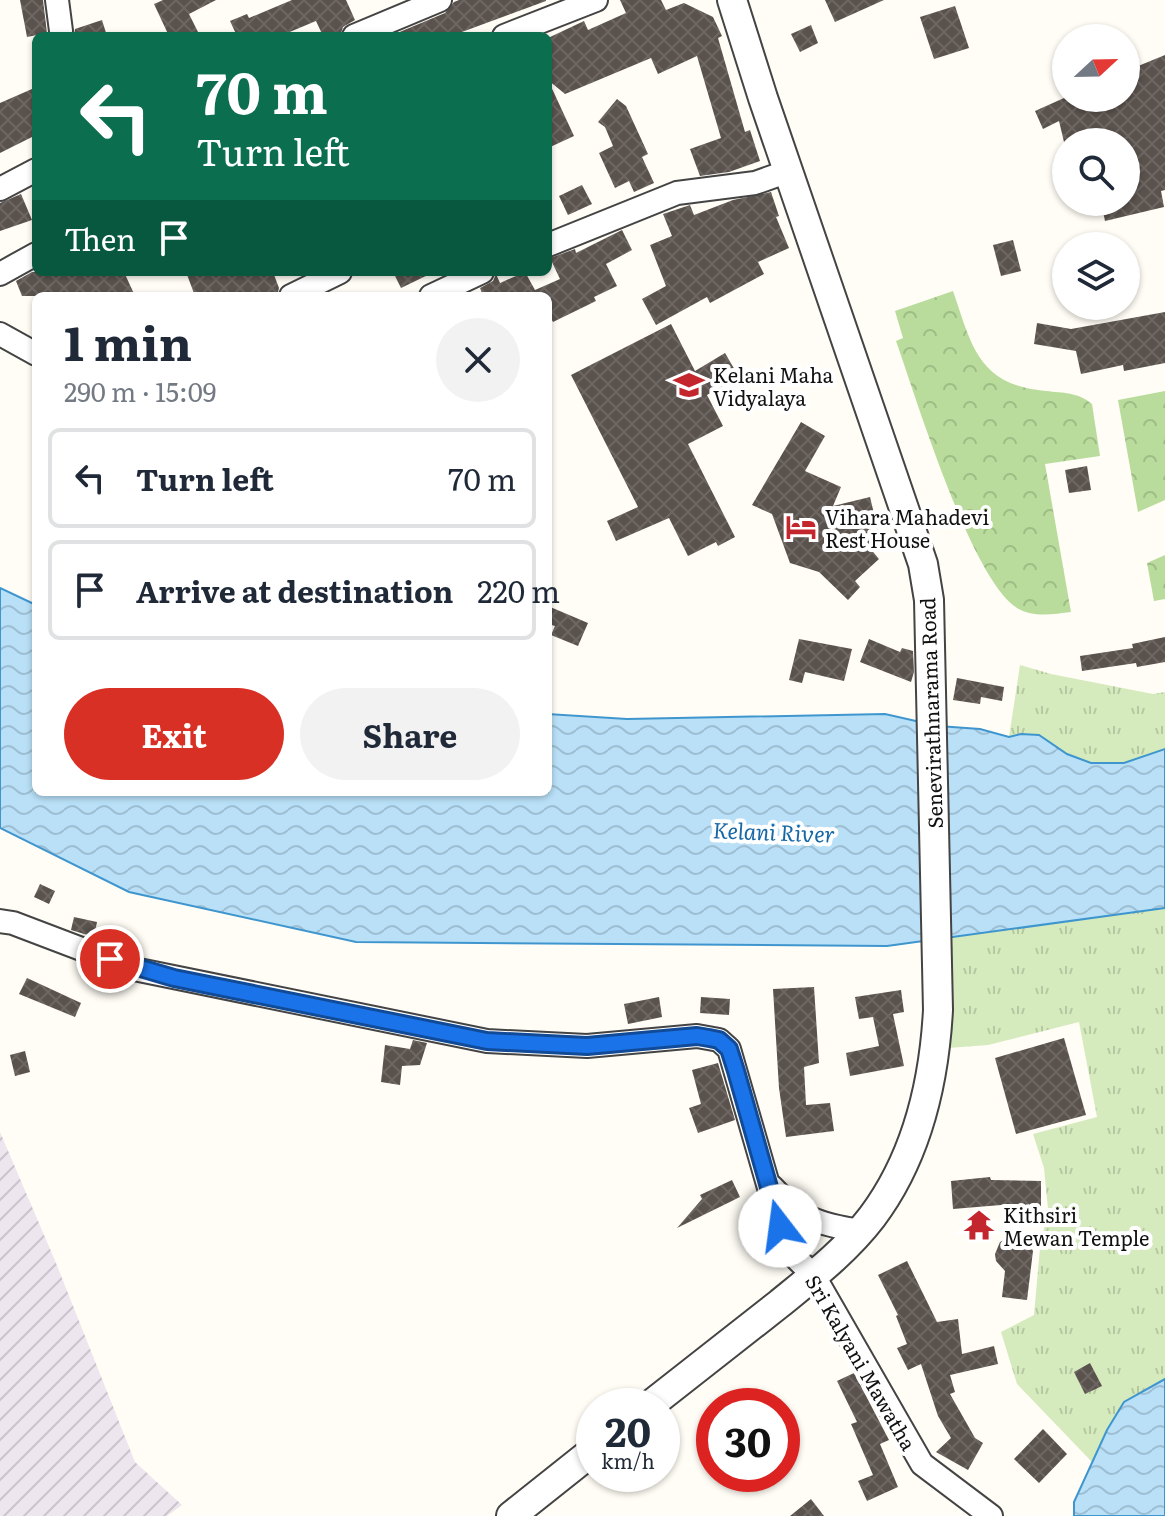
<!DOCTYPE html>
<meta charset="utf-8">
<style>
body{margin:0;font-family:Literata,serif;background:#f2f2f3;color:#1f2937;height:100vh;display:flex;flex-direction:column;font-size:30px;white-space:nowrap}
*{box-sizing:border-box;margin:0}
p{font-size:26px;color:#747a83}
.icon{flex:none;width:44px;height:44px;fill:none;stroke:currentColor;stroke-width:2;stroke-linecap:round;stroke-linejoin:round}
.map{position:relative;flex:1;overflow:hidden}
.side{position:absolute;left:32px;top:292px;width:520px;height:504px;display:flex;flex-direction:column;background:#fff;border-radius:12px;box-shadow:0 2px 6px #0004}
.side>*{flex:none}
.top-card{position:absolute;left:32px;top:32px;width:520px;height:244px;border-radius:12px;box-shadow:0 2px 6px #0004;background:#0b6e4f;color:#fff;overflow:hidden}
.needle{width:52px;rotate:68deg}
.tools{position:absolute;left:1052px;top:24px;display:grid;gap:16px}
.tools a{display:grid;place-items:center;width:88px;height:88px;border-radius:50%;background:#fff;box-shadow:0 2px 6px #0004;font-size:40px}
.speed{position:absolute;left:576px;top:1388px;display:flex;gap:16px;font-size:40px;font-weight:700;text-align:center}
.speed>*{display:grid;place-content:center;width:104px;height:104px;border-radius:50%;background:#fff;box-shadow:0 2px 6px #0004;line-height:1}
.speed small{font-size:20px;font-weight:400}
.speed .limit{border:12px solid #d22;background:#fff;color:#111}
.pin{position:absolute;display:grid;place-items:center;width:68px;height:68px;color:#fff;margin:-34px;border:4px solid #fff;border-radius:50%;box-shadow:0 2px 8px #0007}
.me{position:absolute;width:88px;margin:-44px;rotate:345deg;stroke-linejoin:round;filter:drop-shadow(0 0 6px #0008)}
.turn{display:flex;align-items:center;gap:28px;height:168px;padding:0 32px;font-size:36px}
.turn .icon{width:104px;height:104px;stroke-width:2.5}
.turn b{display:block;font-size:56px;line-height:68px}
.then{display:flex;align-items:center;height:76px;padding:0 32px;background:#0003;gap:16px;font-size:30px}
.round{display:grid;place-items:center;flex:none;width:84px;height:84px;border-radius:42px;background:#f2f2f3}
.head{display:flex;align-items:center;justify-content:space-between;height:136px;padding:0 32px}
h1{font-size:48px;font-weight:700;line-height:60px}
.action{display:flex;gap:16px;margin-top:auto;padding:16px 32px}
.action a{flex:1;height:92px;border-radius:48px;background:#d93025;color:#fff;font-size:32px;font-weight:700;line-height:92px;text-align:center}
.action a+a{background:#f2f2f3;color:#1f2937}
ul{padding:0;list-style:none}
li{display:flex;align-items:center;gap:24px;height:100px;margin:0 16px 12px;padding:0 16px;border:4px solid #e0e1e3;border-radius:12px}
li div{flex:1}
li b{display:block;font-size:30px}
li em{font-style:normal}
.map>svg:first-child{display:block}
.industrial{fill:url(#industrial-furrows)}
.grass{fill:url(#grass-tufts)}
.forest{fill:url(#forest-crowns)}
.water{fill:url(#water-waves);stroke:#3f96cf;stroke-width:2}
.building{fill:url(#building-cross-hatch)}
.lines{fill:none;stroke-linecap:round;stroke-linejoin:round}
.minor-casing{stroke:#444;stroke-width:26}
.tertiary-casing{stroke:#444;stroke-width:32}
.minor{stroke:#fff;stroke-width:22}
.tertiary{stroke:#fff;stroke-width:28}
.route-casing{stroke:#114b97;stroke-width:20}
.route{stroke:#1a73e8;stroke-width:14}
.labels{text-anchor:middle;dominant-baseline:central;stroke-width:8;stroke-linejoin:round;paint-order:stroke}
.poi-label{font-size:20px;fill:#111;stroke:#fff;text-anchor:start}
.street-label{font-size:20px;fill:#111;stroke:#fff}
.water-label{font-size:22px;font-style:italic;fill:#1768a6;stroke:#fff}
</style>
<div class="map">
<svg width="1165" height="1516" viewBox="0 0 1165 1516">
<defs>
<pattern id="industrial-furrows" width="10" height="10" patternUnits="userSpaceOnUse" patternTransform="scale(2)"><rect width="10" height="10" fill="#eee6ef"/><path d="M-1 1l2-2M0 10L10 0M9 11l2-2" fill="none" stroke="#cbc4cc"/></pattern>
<pattern id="grass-tufts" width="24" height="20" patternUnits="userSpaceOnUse" patternTransform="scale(2)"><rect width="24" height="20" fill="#d5ebbd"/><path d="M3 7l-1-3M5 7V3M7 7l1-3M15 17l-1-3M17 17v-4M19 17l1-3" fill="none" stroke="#b6c8a1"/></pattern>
<pattern id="forest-crowns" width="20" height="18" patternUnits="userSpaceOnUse" patternTransform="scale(2)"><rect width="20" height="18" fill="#b9dc9c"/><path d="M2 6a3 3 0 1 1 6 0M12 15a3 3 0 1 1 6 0" fill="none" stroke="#9ebc85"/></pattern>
<pattern id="water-waves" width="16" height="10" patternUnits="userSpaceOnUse" patternTransform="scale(2)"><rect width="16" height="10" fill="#b9e0f7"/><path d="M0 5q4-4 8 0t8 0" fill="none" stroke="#9ebfd3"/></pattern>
<pattern id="building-cross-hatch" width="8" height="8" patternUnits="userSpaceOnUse" patternTransform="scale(2)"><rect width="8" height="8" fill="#5a524d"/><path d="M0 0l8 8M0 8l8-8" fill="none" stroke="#6d6662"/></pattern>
</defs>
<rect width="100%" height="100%" fill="#fffdf5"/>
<path class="industrial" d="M0,1132L56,1263L135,1462L182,1505L167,1516H0Z"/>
<g class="grass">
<path d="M1020,665L1051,674L1153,694L1165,692V749L1124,763H1091L1067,754L1039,735L1009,737Z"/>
<path d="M1165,908V1379C1129,1395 1108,1427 1092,1462L1017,1384L1001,1332L1034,1315L1040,1248L1048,1209L1044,1168L1033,1134L1097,1117L1079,1022L988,1045L948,1048V937Z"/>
</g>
<g class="forest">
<path d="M953,291C972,346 978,385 1046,391C1063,393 1078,392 1092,404L1100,456L1045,464L1071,612C1053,614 1034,618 1017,608C971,579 916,397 896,341L903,338L895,311Z"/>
<path d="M1165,391V500L1138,512L1118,400Z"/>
<path d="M1165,555V599L1154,601L1147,563Z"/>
</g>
<g class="water">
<path d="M0,588L36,605V792H548V714L627,719L885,714L938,726L980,729L1009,737L1021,734L1039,735L1067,754L1091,763H1124L1165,749V908L887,946L356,942L129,892L0,828Z"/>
<path d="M1165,1379V1516H1074V1502L1107,1430L1124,1402Z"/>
</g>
<g class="building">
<path d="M20,0H43L47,33L27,37Z"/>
<path d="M163,0H216L189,14L200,36H169L154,4Z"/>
<path d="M292,0H346L355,20L343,27L340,36H323L316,21L280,36H237L230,21L247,14L249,18Z"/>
<path d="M459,0H546V1L451,36H390L445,13L454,2Z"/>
<path d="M620,0H661L666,10L684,3L713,17L722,36L718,38L745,132L750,130L760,161L729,172L700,176L690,149L721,138L697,56L658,74L651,58L565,94L548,80L574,136L548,148V38L584,21L588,30L626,13Z"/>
<path d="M825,0H884L835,22Z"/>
<path d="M955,6L969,48L934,59L920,17Z"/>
<path d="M102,20L107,36H74L75,29Z"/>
<path d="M811,25L818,43L800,52L791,34Z"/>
<path d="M1165,55V190L1161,191L1164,207L1105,221L1101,202H1126V142H1064L1059,121L1043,129L1035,111L1064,98H1126V71Z"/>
<path d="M32,89L36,99V135L0,153V103Z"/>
<path d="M617,99L626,106L648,154L642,157L654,183L634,192L629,181L615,188L599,153L613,146L605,127L598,122Z"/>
<path d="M582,185L592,204L568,215L559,196Z"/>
<path d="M771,192L779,216L776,217L789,248L758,262L764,274L710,303L707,297L656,325L642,299L666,286L650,245L672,236L663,214L690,205L694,215L733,200Z"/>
<path d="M21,194L32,220L0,231V203Z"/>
<path d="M622,230L632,250L606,264L617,286L594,297L596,301L553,322L548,313V296H476L482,293L480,288L493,281L496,274L500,283L525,272L535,290L560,279L550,258L575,249L576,253Z"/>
<path d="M1013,240L1021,271L1001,276L993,245Z"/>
<path d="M32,272H124L135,296H22L16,281Z"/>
<path d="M186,272H273L279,288L277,296H195Z"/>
<path d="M393,272H434L401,288Z"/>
<path d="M1165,312V363L1124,371L1123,365L1081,374L1076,351L1034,344L1037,323L1071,329Z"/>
<path d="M671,324L695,371L725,353L739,377L707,395L723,426L688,444L735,537L718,546L716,542L688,556L669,518L616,541L607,521L638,507L571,375Z"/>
<path d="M801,422L825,436L805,471L841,487L833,506L870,497L880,538L869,547L879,559L855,581L860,587L848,600L819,572L790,563L772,514L752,505Z"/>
<path d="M1087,466L1091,490L1069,493L1065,470Z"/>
<path d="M548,606L588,623L578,646L551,635L555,626L548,624Z"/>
<path d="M1165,637V662L1137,667L1136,663L1082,671L1080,656L1133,648L1132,644Z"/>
<path d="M799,639L852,649L844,681L805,672L802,683L789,680Z"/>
<path d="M869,639L900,652L902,648L913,651L914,672L911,682L860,662Z"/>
<path d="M957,678L1004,687L1002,701L981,697L980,704L953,700Z"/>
<path d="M40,884L55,891L49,904L34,897Z"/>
<path d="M74,917L97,922L94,937L71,930Z"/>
<path d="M27,978L81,1003L75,1017L19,994Z"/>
<path d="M814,987L819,1063L804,1067L806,1105L830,1103L834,1131L786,1137L779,1088L773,989Z"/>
<path d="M901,990L904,1012L893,1014L904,1066L850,1076L846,1053L879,1046L873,1017L859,1019L855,997Z"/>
<path d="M659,997L662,1017L628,1024L624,1004Z"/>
<path d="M701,997L730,999L729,1015L700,1013Z"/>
<path d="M1064,1038L1086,1115L1016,1134L995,1058Z"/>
<path d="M413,1040L427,1043L420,1065L402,1066L400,1085L381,1082L385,1045L410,1049Z"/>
<path d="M25,1051L30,1072L15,1076L10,1055Z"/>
<path d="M718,1063L735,1120L698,1133L689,1108L701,1104L692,1070Z"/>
<path d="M990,1177L991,1180L1041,1181V1206L1001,1205L953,1209L951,1181Z"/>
<path d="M732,1180L740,1197L677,1228L702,1199L700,1195Z"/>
<path d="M1012,1235L1025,1238L1033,1251L1027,1300L1002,1297L1005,1271L996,1261L995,1254L1000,1242Z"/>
<path d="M907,1261L937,1322L958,1319L962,1354L994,1346L998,1364L950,1375L955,1392L950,1394L975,1438L983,1443L968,1470L936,1452L951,1438L938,1416L921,1364L908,1370L897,1348L907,1344L896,1316L898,1315L878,1275Z"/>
<path d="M1090,1363L1102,1386L1085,1394L1074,1372Z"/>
<path d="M854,1373L889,1440L880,1444L898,1487L867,1501L858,1481L873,1475L851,1424L857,1422L837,1381Z"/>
<path d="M1043,1429L1067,1454L1039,1483L1014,1459Z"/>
<path d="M811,1499L824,1516H790Z"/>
</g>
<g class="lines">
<g class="minor-casing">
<g id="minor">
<path d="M57,0L61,31"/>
<path d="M354,36L440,0"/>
<path d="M504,36L596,0"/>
<path d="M0,189L36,170"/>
<path d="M548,245L677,193L755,183L789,171"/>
<path d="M0,274L36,254"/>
<path d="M291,296L340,272"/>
<path d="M431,296L482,272"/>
<path d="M0,334L36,354"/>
<path d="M0,921L13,923L134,969L487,1041L587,1046L697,1036L719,1040L729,1049L780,1226L796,1258L814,1276L922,1464L991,1516"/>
<path d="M772,1187C802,1219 817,1224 860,1231"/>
</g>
</g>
<g class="tertiary-casing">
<g id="tertiary">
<path d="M649,1406C692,1372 736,1338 779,1304C812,1277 846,1251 872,1217C917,1157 934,1084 938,1010L929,600L923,564L763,98L732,0"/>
<path d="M511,1516L594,1450"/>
</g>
</g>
<use href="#minor" class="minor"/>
<use href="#tertiary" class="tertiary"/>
</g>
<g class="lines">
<g class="route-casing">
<path id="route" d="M110,959L174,978L487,1041L587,1046L697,1036L709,1038L719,1040L729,1049L736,1071L780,1226"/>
</g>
<use href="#route" class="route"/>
</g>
<defs>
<g id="school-bare" transform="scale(2.4)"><path d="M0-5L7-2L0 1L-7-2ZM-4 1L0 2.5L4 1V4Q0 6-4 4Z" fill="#c4262e" stroke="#fff" stroke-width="2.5" paint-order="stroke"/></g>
<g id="hotel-bare" transform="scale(2.4)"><path d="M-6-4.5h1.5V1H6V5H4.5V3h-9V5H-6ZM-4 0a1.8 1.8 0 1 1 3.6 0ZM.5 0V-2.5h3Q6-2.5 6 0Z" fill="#c4262e" stroke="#fff" stroke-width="2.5" paint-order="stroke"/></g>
<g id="temple-bare" transform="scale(2.4)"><path d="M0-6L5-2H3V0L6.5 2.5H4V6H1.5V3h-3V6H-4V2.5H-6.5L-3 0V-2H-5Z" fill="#c4262e" stroke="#fff" stroke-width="2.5" paint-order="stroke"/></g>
</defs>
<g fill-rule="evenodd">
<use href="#school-bare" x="689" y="385"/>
<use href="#hotel-bare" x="801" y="527"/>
<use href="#temple-bare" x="979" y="1225"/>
</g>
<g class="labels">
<g class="poi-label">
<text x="713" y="374">Kelani Maha<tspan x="713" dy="23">Vidyalaya</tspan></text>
<text x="825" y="516">Vihara Mahadevi<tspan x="825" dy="23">Rest House</tspan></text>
<text x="1003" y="1214">Kithsiri<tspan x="1003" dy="23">Mewan Temple</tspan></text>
</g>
<g class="street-label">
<text transform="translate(930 713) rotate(-92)">Senevirathnarama Road</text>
<text transform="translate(862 1362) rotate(60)">Sri Kalyani Mawatha</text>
</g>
<g class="water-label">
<text transform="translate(774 831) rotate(2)">Kelani River</text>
</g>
</g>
</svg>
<div class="tools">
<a><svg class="needle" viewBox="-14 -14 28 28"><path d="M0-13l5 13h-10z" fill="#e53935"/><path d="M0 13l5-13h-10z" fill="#747a83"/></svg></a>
<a><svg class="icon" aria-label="search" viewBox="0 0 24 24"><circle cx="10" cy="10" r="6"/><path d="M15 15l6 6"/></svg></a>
<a><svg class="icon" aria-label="layers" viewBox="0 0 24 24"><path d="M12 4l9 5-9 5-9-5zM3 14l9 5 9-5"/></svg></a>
</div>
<div class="speed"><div>20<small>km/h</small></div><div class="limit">30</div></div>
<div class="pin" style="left:110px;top:959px;background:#d93025"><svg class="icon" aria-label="arrive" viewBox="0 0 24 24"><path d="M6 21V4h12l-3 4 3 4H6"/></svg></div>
<svg class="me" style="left:780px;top:1226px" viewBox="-20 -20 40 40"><circle r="19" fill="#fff"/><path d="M0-13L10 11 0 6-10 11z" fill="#1a73e8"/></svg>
<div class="top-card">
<div class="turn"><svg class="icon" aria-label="left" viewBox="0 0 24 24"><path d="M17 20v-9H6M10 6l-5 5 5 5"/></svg><div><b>70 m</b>Turn left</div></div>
<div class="then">Then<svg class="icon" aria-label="arrive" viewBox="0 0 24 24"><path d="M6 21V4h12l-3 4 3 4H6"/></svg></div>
</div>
<section class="side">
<div class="head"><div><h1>1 min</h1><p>290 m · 15:09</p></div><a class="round"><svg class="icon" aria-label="close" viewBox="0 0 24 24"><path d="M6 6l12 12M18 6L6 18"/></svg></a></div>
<ul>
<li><svg class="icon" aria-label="left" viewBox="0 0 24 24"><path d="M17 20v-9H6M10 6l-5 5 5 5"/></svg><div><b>Turn left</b></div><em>70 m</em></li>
<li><svg class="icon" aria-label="arrive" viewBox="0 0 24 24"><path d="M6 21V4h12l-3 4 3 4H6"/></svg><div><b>Arrive at destination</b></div><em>220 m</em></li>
</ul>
<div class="action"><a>Exit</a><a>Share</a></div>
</section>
</div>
